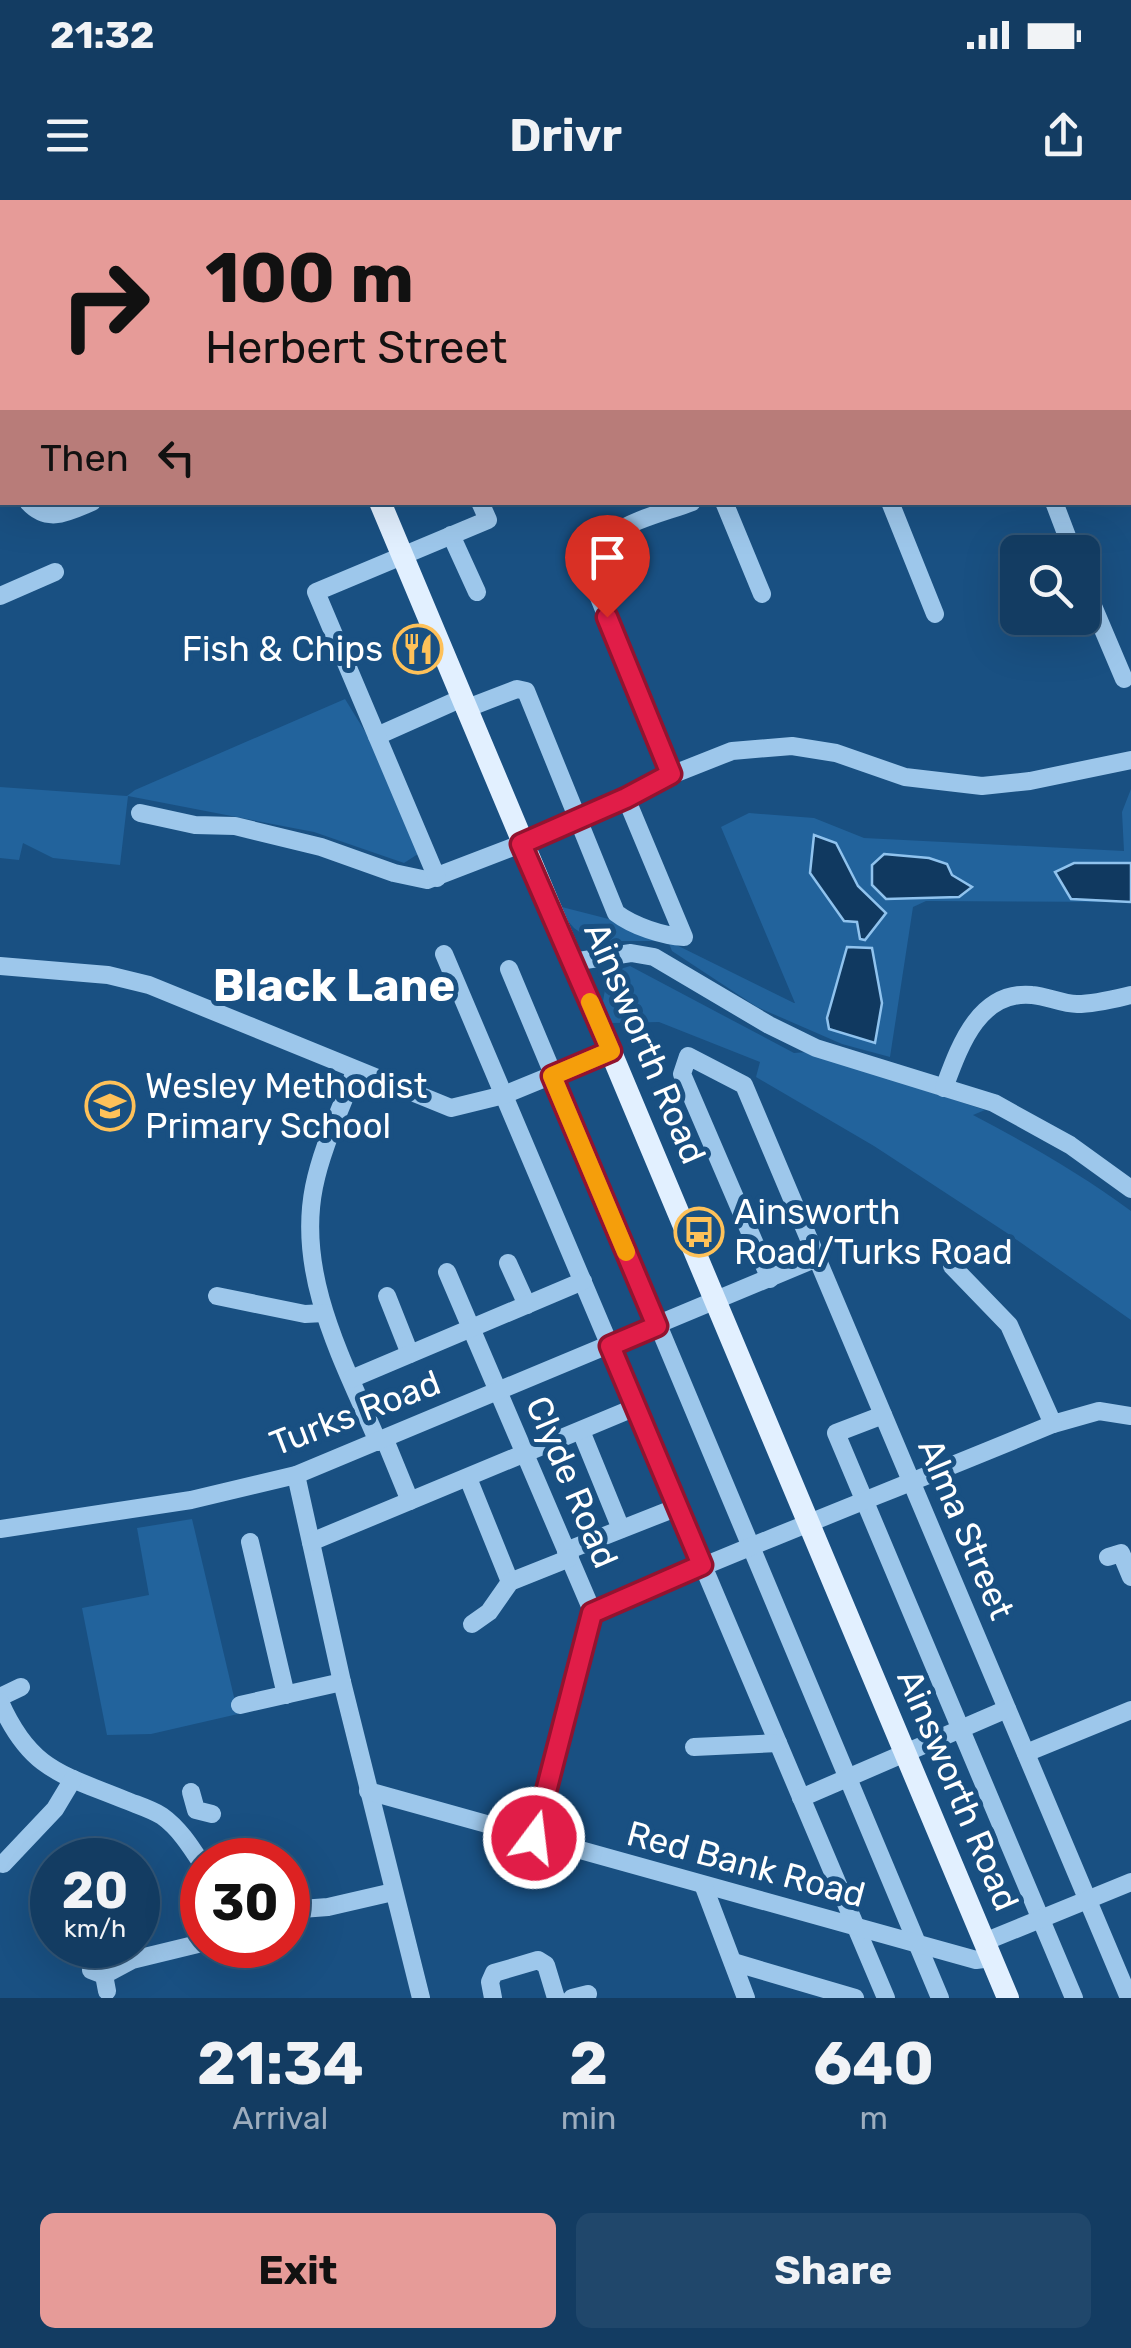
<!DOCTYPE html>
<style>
body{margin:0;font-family:Rubik,sans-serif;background:#20476b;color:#f1f3f6;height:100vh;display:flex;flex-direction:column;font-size:38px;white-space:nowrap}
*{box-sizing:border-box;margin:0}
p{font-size:32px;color:#9dadbe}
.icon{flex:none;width:55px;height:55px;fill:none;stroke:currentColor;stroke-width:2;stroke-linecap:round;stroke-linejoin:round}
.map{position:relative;height:1798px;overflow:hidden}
.details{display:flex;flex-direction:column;background:#133c62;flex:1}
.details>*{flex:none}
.banner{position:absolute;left:0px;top:0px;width:1132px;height:305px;box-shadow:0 10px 40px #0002,0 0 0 2px #325677;background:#e69b98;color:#111;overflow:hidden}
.tools{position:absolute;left:1000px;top:335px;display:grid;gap:20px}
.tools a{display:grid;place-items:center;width:100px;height:100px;border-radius:15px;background:#133c62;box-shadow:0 10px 40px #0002,0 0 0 2px #325677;font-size:50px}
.speed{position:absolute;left:30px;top:1638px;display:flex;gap:20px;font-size:50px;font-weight:700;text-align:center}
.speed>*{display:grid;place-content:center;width:130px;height:130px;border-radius:50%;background:#133c62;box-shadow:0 10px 40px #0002,0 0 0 2px #325677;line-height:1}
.speed small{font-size:25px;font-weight:400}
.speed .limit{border:15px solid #d22;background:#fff;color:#111}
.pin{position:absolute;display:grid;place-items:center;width:85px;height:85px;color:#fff;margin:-102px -42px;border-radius:50% 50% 50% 0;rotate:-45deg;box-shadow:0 0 10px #0007}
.pin .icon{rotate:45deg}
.me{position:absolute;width:110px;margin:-55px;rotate:15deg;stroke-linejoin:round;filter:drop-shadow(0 0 8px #0008)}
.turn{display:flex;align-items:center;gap:35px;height:210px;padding:0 40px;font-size:45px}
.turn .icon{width:130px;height:130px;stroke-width:2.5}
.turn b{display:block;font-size:70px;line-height:85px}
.then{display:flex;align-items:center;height:95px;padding:0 40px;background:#0003;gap:20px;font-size:38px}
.eta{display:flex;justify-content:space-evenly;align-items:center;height:170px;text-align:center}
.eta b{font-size:60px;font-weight:700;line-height:70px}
.cta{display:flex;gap:20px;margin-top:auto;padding:20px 40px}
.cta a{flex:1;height:115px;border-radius:15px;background:#e69b98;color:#111;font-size:40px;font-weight:700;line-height:115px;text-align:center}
.cta a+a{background:#20476b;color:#f1f3f6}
.status{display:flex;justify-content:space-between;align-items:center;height:70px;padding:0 50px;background:#133c62;direction:ltr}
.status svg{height:28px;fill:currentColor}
header{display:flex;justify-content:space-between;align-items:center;height:130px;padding:0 40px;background:#133c62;font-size:45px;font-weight:700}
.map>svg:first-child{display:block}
.green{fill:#22639c}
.water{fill:#103960;stroke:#90c3ee;stroke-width:2.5}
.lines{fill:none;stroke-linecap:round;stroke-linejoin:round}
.stream{stroke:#90c3ee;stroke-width:5}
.minor{stroke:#9dc7eb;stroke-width:18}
.major{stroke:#e2f0ff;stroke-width:22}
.route-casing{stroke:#92132f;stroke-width:25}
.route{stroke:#e11d48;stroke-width:18}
.slow{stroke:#f59e0b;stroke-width:18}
.labels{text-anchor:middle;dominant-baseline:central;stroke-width:10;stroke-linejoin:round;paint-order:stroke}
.poi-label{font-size:35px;fill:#fff;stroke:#195082;text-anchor:start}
.street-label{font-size:35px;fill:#fff;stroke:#195082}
.district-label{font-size:45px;font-weight:bold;fill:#fff;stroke:#195082}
</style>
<div class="status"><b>21:32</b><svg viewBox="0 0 49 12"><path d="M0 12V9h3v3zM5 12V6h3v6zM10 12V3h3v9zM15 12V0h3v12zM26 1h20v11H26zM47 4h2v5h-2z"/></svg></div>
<header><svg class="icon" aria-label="menu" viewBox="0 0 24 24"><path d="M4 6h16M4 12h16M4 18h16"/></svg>Drivr<svg class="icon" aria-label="share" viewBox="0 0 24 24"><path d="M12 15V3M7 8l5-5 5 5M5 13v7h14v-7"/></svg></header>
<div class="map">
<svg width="1131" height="1798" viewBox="0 0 1131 1798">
<rect width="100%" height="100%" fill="#195082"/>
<g class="green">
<path d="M345,499L369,538L421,652L404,663L314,632L128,596L120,665L53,658L23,643L19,660L0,658V587L127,596L135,590Z"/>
<path d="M1131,589V702L926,701L913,707L890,857L842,844L757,807L672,751L668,741H592L574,728L554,705L640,727L794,803H795L721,627L749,613L814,618L864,638L1124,651L1122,612Z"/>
<path d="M630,766L794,853L808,852L985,910L973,915C1028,944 1081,974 1131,1011V1120L1007,1033L874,946L756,877L760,862L659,822L612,823L603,801L608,773Z"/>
<path d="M192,1319L238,1514L151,1534L107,1535L82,1408L149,1395L137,1328Z"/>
</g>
<g class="water">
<path d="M814,635L836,643L858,686L886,713L865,740L860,739L857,722L844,721L810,673Z"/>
<path d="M884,654L929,658L947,664L952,675L972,687L959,697L886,699L872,685V665Z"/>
<path d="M1074,663H1131V702L1071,699L1055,672Z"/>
<path d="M847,747L872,748L882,803L875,843L829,829L827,818Z"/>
</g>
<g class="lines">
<g class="stream">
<path d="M805,0L807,2"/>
<path d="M1130,20H1131"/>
</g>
<g class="minor">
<path d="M1,0L2,4"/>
<path d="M179,0L180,2"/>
<path d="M353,0L354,2"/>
<path d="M574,0L575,2"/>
<path d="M764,0L767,2"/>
<path d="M102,2L108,0"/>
<path d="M310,2L313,0"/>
<path d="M654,2L660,0"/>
<path d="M1130,30H1131"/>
<path d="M0,259L2,263"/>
<path d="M28,302C48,324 68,312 92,302"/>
<path d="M724,302L762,394"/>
<path d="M890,302L935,414"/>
<path d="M1054,302L1073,352"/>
<path d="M451,335L477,392"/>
<path d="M1082,380L1124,479"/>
<path d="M0,396L55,372"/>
<path d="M465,509L517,489L526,491L616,713C633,726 663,736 684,737L626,598"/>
<path d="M377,536L460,499"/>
<path d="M671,575L594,385C579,329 651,318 692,302"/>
<path d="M140,613L195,625L235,626L321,647L394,673L427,680L521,644L626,598L671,575L732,551L792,546L836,553L905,577L982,586L1030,581L1131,560"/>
<path d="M437,678L316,392L488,320L480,302"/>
<path d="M444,754L886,1798"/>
<path d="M572,762L631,753L654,757L769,825L816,848L994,903L1070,945L1131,989"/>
<path d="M0,766L108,775L149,785L451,908L504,895L611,851"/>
<path d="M509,769L940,1798"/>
<path d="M355,871C341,909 322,947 314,987C296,1077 344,1162 378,1242"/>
<path d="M944,888C959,848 978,790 1032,795C1047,796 1062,804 1077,804C1095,804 1114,799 1131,795"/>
<path d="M508,1063L527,1105"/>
<path d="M952,1066L1009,1125L1053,1224L1099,1211L1131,1216"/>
<path d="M447,1072L593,1413L534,1638"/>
<path d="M770,1079L682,874L688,856L744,885L1129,1798"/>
<path d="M217,1096L305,1114L324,1113"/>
<path d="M387,1096L410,1154"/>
<path d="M351,1179L583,1081"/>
<path d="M883,1215L836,1233L1074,1798"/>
<path d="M581,1231L621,1329"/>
<path d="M385,1240L410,1301"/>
<path d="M296,1275L342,1482L421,1798"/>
<path d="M468,1278L510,1382"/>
<path d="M0,1329L191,1300L296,1275L817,1058"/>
<path d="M250,1342L286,1495"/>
<path d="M311,1342L636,1207"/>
<path d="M566,1351L678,1307"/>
<path d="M1108,1357L1121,1353L1131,1377"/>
<path d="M593,1413C744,1347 899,1288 1053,1224"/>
<path d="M472,1424L489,1412L510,1382L570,1358"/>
<path d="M0,1497L21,1487"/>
<path d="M0,1502C30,1570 61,1574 125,1600C137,1605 151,1609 162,1616C179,1628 191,1647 202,1664"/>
<path d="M240,1505L342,1482"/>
<path d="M694,1547L778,1543"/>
<path d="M1026,1553L1131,1510"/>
<path d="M368,1591L976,1760L991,1758"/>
<path d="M191,1592L196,1610L212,1614"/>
<path d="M801,1598L1007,1509"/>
<path d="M3,1664L55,1609L73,1579"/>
<path d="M704,1687L746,1798"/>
<path d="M288,1710L328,1707L393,1692"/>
<path d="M984,1742L1131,1682"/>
<path d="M733,1762L855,1798"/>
<path d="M91,1770L104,1775L107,1791"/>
<path d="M104,1775L132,1760L202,1743"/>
<path d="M493,1798L490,1782L494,1773L538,1760L546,1765L556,1798"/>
<path d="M572,1798L588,1794"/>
</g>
<g class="major">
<path d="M253,0L254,2"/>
<path d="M380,302L1008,1798"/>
</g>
</g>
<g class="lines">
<g class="route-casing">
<path id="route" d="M534,1638L592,1413L702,1365L610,1146L657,1126L552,876L611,851L521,644L626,598L671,574L607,417"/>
</g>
<use href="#route" class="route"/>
<path class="slow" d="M590,802L611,851L552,876L626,1052"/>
</g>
<defs>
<g id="restaurant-ring" transform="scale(2.5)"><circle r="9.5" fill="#195082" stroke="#fec159" stroke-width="1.5"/><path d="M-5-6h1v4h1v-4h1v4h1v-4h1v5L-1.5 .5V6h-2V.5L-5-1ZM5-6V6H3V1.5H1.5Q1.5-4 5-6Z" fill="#fec159"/></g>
<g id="school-ring" transform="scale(2.5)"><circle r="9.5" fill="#195082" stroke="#fec159" stroke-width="1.5"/><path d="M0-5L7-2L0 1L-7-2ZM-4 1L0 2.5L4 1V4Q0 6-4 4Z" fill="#fec159"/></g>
<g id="bus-ring" transform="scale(2.5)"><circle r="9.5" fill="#195082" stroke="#fec159" stroke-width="1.5"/><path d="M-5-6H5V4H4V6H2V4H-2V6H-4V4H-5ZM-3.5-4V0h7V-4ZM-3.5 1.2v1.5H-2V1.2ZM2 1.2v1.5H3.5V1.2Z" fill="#fec159"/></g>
</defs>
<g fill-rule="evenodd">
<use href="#restaurant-ring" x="418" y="449"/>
<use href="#school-ring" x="110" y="906"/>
<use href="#bus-ring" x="699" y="1032"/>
</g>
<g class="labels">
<g class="poi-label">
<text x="383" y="449" text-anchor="end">Fish &amp; Chips</text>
<text x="145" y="886">Wesley Methodist<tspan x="145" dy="40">Primary School</tspan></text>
<text x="734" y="1012">Ainsworth<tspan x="734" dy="40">Road/Turks Road</tspan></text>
</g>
<g class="street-label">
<text transform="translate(645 843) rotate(67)">Ainsworth Road</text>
<text transform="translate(355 1213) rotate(-21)">Turks Road</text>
<text transform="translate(572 1282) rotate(67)">Clyde Road</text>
<text transform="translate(966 1329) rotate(67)">Alma Street</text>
<text transform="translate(958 1590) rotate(67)">Ainsworth Road</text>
<text transform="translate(746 1664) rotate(15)">Red Bank Road</text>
</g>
<g class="district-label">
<text x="334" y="785">Black Lane</text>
</g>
</g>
</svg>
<div class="tools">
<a><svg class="icon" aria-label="search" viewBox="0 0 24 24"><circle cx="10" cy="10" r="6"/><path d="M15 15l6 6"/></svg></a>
</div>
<div class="speed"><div>20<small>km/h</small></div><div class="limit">30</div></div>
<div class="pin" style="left:607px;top:417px;background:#d93025"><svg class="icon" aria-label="arrive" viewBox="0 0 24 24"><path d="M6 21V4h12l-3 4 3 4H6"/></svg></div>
<svg class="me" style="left:534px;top:1638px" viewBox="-20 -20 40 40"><circle r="17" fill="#e11d48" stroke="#fff" stroke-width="3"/><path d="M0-11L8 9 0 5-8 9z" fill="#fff"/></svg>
<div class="banner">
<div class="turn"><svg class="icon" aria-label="right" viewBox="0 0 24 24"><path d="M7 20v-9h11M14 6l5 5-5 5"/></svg><div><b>100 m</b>Herbert Street</div></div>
<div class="then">Then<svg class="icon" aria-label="left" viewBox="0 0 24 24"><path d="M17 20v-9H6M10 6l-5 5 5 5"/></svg></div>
</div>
</div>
<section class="details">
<div class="eta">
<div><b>21:34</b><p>Arrival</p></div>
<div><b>2</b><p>min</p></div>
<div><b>640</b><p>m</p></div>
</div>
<div class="cta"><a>Exit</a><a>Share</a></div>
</section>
